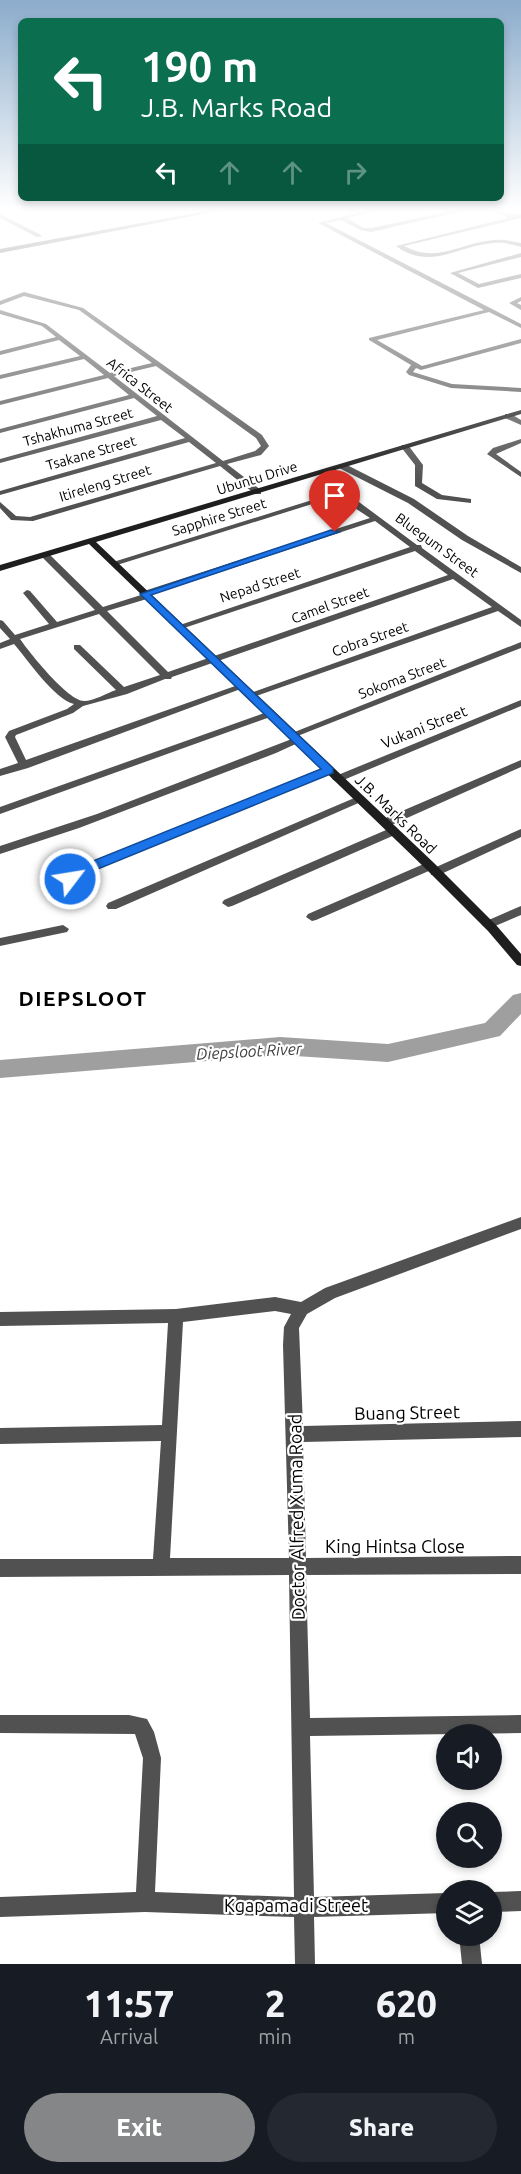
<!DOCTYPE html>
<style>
body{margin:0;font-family:Ubuntu,sans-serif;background:#242831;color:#f1f3f6;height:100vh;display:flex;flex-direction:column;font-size:22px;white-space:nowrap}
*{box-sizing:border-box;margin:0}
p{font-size:20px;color:#9ea1a6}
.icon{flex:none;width:33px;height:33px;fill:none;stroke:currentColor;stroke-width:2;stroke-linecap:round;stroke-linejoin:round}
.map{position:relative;height:1964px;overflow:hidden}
.details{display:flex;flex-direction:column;background:#171b24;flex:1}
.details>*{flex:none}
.hud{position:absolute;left:18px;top:18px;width:486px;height:183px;border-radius:9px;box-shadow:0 3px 9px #0003;background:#0b6e4f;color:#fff;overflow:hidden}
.tools{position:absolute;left:436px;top:1724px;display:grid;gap:12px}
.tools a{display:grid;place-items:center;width:66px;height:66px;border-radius:50%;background:#171b24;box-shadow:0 3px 9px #0003;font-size:30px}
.pin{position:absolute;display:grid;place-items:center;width:51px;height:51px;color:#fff;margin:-62px -26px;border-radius:50% 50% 50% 0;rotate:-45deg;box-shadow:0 0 6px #0007}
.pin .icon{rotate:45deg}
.me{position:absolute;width:66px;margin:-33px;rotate:59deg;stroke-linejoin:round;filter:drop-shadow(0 0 4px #0008)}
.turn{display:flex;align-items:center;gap:21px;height:126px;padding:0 24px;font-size:27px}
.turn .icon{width:78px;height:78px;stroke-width:2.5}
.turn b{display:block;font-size:42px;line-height:51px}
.lanes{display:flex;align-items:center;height:57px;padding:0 24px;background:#0003;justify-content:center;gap:30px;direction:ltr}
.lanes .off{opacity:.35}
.eta{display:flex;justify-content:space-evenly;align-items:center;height:102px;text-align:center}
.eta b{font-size:36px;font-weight:800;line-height:42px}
.action{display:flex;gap:12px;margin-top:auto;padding:12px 24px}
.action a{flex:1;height:69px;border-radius:36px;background:#858687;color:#fff;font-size:24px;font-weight:800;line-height:69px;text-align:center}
.action a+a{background:#242831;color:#f1f3f6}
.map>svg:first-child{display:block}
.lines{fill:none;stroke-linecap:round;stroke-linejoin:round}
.river{fill:#9f9f9f;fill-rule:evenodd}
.street{fill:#515151;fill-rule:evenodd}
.secondary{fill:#1e1e1e;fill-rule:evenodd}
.shaded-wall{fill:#868686}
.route{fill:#1a73e8;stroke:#114b97;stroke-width:1.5}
.labels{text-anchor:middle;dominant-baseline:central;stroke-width:4.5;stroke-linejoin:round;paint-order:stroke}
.far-street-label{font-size:14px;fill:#000;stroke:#fff}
.street-label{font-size:15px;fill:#000;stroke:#fff}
.water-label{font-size:16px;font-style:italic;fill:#404040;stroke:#fff}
.near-street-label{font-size:18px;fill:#000;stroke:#fff}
.district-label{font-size:21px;font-weight:bold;letter-spacing:1.5px;fill:#000;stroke:#fff}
</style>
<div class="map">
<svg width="521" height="1964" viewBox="0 0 521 1964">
<rect width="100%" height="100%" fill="#fff"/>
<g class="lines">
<path class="river" d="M521,993V1014L500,1036L388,1062L280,1055L0,1078V1060L280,1037L388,1044L485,1023L513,995Z"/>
<g class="street">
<path d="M369,210H379L347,218L363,228H371L456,210H467L371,232L360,230L341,220L326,223L521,324V328L489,312L377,340L422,366L521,339V343L421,370L416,368L413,372L452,384L521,388V392L451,388L409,375L406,372L411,365L369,340V338L484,310L318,223Z"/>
<path d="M493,210C504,210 511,217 521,214V218L404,246C437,264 460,243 493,240C503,239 511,241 521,243V247C511,244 503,242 493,243C457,246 430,271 396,246L508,218Z"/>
<path d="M0,214L41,235L42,236L37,237L0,218Z"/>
<path d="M521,253V257L458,273L479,284L521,274V278L478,288L450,273Z"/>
<path d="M24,292L83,308L262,435L269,446L261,455L227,464L261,490V494H255L220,466L33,521L11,520L0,508V502L16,516L30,517L216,463L189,442L0,495V491L185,438L161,420L0,463V459L157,416L134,398L0,433V429L129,395L108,378L0,405V401L104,375L84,359L0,379V375L80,356L59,340L0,355V351L56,337L42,326L0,314V310L46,324L110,373L152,363L79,310L24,296L0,305V301ZM156,366L256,438L261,446L255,451L223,461L114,376Z"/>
<path d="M521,297V301L517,303L521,305V310L509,303Z"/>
<path d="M505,414H511L521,420V425L505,418Z"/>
<path d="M521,439V443L496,454L521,472V477L487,454L493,448Z"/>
<path d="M402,445H408L423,465L422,483L442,495L471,499V503L437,499L415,486V465L401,447Z"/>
<path d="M339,464H345L414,499L468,536L521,567V573L462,540L408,503L339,468Z"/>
<path d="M325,496L345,497L359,502L417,545H421L422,548L521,620V627L498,611L253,697L250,698L245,695L492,607L453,579L172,677L171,679H165L127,694L83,706L73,713L16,735L15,737L26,760L238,685L241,684L246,687L28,768L0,776V769L18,763L5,737L9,731L67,709L74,704C54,699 28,660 14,644L0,649V643L10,639L0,628V620L3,621L15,635L49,624L23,593L27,590L30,591L57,622L95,610L42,557V553H48L103,607L141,595V592L370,518L344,501L325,500L117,565L110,563ZM375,521L410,547L174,627L178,630L415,551L448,575L168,672L107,611L150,598V595ZM99,614L160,675L124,687L80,645H74V649L116,690C107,693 94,701 84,701C68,701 29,652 20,639Z"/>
<path d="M521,642V648L295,737H289L287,735Z"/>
<path d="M521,700V706L341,781L337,782L332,779L333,777Z"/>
<path d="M270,711L273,712V716L0,814V807Z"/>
<path d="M297,737L302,740L300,742L276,753L79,828L0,854V846L97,814Z"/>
<path d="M521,760V767L389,826L385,827L380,823L381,820Z"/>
<path d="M329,767L334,770L333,772L77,877L76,878L90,893L92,896L90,899H82L64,879L69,871Z"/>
<path d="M359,796L363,797L364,799L363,801L116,909H108L106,906L108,903Z"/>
<path d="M393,827L397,828L398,831L397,834L232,906L228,907L222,903L224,900Z"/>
<path d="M521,829V837L439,875H431V870L316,920L312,921L306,917L308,914L426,863H434V868Z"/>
<path d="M521,906V915L488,929L482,925L484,922Z"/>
<path d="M63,925L69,929L67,932L0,946V938Z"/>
<path d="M521,1217V1229L335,1298L307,1314L299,1328L303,1426L521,1421V1437L303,1442L306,1558L521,1556V1574L306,1575L310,1718L521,1715V1733L310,1736L314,1897L447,1893V1913L314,1917L315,1964H295L294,1917L145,1912L0,1917V1897L136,1892L143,1758L135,1734L0,1733V1715H129L147,1719L154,1732L161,1758L155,1892L294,1897L289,1575L0,1577V1559H153L161,1441L0,1444V1428L162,1425L168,1323L0,1326V1312L176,1309L275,1297L301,1302L325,1288ZM275,1311L291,1314L284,1327L283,1345L289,1558H170L183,1322Z"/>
<path d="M521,1891V1911L492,1912V1892Z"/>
<path d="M459,1935H479L482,1964H462Z"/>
</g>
<g class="secondary">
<path d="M212,210H224L0,253V249Z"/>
<path d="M521,410V414L96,542L434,863L496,925L521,954V966L517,965L488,931L426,869L89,544L0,571V565Z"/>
</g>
</g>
<path class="shaded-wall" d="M346,210H358L346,213Z"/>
<linearGradient id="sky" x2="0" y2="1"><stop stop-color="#8baccb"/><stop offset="0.43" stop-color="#fff"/><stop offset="1" stop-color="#fff" stop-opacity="0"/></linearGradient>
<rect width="521" height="485" fill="url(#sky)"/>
<path class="route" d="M331,530L339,532L151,595L333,768V773L78,877L75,882H66L64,879L68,871L321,769L140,594Z"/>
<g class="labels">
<g class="far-street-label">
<text transform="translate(140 385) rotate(38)">Africa Street</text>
<text transform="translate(78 427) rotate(-15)">Tshakhuma Street</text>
<text transform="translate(91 453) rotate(-16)">Tsakane Street</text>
<text transform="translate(257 478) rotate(-17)">Ubuntu Drive</text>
<text transform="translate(105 483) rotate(-17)">Itireleng Street</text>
<text transform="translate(219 517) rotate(-17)">Sapphire Street</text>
<text transform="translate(437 545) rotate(36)">Bluegum Street</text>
<text transform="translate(260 585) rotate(-18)">Nepad Street</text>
<text transform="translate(330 605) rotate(-20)">Camel Street</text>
<text transform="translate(370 639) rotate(-19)">Cobra Street</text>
<text transform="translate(402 678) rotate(-21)">Sokoma Street</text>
</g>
<g class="street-label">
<text transform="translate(424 727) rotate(-22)">Vukani Street</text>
<text transform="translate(396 814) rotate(44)">J.B. Marks Road</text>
</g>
<g class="water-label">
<text transform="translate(249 1051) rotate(-3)">Diepsloot River</text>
</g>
<g class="near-street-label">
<text transform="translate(407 1412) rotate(-1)">Buang Street</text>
<text transform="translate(296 1517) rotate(-91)">Doctor Alfred Xuma Road</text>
<text x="395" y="1546">King Hintsa Close</text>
<text x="296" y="1905">Kgapamadi Street</text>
</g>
<g class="district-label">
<text x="83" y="998">DIEPSLOOT</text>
</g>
</g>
</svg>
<div class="tools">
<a><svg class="icon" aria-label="sound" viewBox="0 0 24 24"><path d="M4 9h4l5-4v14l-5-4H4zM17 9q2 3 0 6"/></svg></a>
<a><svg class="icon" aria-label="search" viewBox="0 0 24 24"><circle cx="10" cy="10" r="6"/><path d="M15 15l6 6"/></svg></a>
<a><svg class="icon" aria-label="layers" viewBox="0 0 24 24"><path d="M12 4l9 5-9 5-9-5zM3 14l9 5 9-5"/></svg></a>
</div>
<div class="pin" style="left:335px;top:532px;background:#d93025"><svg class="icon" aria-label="arrive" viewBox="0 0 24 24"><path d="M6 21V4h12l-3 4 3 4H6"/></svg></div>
<svg class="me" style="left:70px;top:879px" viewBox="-20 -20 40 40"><circle r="17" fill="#1a73e8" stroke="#fff" stroke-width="3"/><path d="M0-11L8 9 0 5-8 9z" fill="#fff"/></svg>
<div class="hud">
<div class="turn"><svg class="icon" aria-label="left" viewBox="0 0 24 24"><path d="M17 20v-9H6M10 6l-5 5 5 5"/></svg><div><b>190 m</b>J.B. Marks Road</div></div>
<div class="lanes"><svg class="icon" aria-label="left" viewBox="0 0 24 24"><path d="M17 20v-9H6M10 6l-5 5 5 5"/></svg><svg class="icon off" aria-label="ahead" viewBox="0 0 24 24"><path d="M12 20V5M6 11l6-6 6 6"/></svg><svg class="icon off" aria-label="ahead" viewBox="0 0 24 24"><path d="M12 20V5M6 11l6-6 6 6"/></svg><svg class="icon off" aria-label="right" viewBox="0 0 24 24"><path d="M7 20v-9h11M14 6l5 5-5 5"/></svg></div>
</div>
</div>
<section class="details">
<div class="eta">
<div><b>11:57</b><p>Arrival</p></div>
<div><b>2</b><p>min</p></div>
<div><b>620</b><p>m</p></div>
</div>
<div class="action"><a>Exit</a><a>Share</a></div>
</section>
